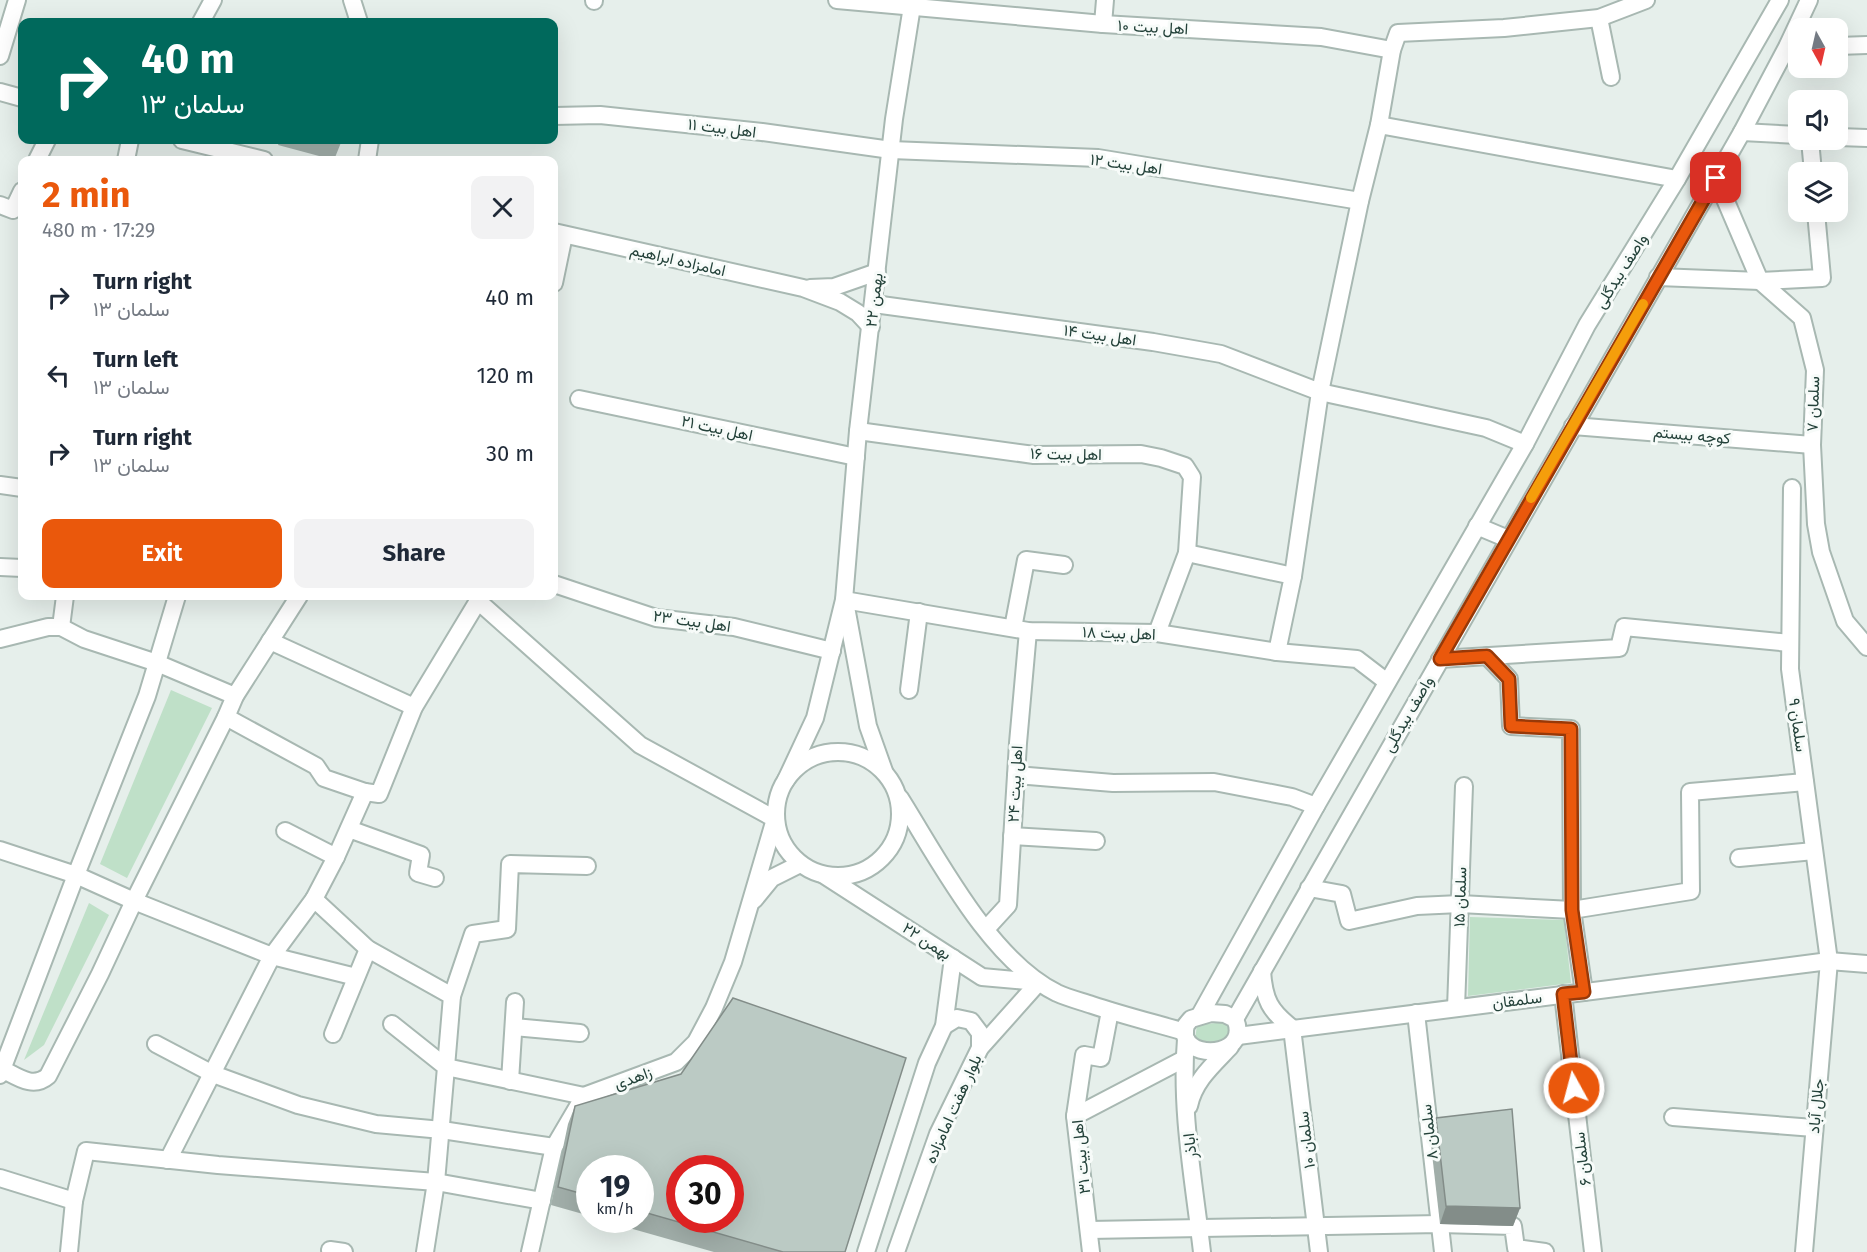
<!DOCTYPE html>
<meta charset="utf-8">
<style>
body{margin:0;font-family:"Fira Sans",Vazirmatn,sans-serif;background:#f2f2f3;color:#1f2937;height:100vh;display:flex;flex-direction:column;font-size:22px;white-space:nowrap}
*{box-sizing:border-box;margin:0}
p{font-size:20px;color:#747a83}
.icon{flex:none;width:33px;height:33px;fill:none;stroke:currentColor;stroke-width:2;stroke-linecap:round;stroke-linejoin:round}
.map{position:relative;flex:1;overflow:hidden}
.details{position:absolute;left:18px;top:156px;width:540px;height:444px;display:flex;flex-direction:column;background:#fff;border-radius:12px;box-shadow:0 6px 24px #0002}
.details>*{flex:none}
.banner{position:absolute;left:18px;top:18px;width:540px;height:126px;border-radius:12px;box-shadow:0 6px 24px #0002;background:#00695c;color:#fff;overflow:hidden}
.needle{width:39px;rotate:172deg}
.fabs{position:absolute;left:1788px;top:18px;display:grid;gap:12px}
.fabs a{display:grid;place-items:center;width:60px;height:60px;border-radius:12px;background:#fff;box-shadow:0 6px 24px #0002;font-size:30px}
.speed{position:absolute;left:576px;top:1155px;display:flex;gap:12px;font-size:30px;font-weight:700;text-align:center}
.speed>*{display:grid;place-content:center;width:78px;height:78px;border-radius:50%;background:#fff;box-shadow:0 6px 24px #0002;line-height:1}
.speed small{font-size:15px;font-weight:400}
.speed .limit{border:9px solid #d22;background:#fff;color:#111}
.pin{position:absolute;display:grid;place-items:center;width:51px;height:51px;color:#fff;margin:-26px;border-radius:12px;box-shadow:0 3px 9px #0006}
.me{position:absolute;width:66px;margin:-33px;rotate:353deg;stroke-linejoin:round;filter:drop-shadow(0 0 4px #0008)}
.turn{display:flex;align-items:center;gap:21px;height:126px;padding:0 24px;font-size:27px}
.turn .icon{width:78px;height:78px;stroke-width:2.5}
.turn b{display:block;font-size:42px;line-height:51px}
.round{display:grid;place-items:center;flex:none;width:63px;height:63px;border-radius:12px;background:#f2f2f3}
.overview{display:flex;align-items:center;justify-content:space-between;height:102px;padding:0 24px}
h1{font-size:36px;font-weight:700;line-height:45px;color:#ea580c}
.action{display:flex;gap:12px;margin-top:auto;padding:12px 24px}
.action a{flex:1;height:69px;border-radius:12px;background:#ea580c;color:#fff;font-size:24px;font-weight:700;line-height:69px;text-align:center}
.action a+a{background:#f2f2f3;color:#1f2937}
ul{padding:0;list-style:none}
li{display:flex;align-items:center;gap:18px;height:78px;padding:0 24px}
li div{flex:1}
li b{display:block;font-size:22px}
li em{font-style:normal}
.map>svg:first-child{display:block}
.green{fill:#bfe0c8}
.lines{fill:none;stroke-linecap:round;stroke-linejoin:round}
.minor-casing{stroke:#a8b8b2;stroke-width:20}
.minor{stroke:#fff;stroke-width:16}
.wall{fill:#a1aea9}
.shaded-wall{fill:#838d89}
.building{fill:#bbcac4;stroke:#838d89;stroke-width:1.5;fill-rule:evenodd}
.route-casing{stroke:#983908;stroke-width:15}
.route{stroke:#ea580c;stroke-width:10}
.slow{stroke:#f59e0b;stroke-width:10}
.labels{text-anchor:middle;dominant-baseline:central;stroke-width:6;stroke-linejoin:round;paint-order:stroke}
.street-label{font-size:16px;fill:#24423a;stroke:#f7fbf9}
</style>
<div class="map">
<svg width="1867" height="1252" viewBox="0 0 1867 1252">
<rect width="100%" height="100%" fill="#e6efeb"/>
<g class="green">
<path d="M171,690L212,708L127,878L100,864Z"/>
<path d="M89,903L109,915L44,1045L24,1060Z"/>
<path d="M1470,917L1564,920L1571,983L1468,996Z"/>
<path d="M1225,1022L1232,1033C1218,1044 1211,1046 1195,1040L1197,1025Z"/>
</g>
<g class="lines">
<g class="minor-casing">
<g id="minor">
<path d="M352,0L359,22"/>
<path d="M837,0L1103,24L1321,37L1392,50"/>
<path d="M594,1V0"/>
<path d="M1599,18L1611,77"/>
<path d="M201,22L213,0"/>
<path d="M1103,24L1105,0"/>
<path d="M1838,46L1867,45"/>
<path d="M0,56L17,0"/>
<path d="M0,92L22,98"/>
<path d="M554,116L600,115L762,132L891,150L1098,158L1360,201"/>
<path d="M1379,125L1392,50L1398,33L1504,28L1599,18L1646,0"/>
<path d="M1742,132L1798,135"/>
<path d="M1838,137L1867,138"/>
<path d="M182,140L264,160"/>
<path d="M1810,140L1813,172"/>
<path d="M37,160L47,140"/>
<path d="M126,160L130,140"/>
<path d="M367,160L370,140"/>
<path d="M1716,178L1760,281L1802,318L1815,370L1812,445L1816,524L1821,552L1845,621L1867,647"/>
<path d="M0,205L13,210L22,191"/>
<path d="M554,232L803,288L840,302L858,313L871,327"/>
<path d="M1658,277L1760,281L1822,278L1816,212"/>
<path d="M554,283L564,235"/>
<path d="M810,288L834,287L877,272"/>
<path d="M874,304L1153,342L1221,354L1320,392L1486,428L1525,444"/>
<path d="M579,399L856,457"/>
<path d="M1573,426L1812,445"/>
<path d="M858,431L1034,455L1141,454L1161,458L1185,466L1192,477L1187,553"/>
<path d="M0,485L22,488"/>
<path d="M1792,488L1790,669L1829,961L1804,1252"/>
<path d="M1477,526L1508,539"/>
<path d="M0,567L22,568"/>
<path d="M1293,576L1320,392L1360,201L1379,125L1677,179"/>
<path d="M554,584L656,618L734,627L832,651"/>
<path d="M844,600L1028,631L1157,633L1277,652L1357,659L1387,682"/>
<path d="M478,601L640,745L775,819L733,962L714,1008L696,1042L676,1062L584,1096L554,1147L530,1252"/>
<path d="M846,607L868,726L884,771"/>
<path d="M61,627L65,596"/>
<path d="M1013,628L1026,560L1064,565"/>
<path d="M1157,633L1187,553L1293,576L1277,652"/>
<path d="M0,639L48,627H61L84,639L157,663L235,696"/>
<path d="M270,641L414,707"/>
<path d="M1487,656L1509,679L1511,726L1571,729L1572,910L1584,992"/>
<path d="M1440,659L1619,648L1624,627L1790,643"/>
<path d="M909,690L919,612"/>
<path d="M226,717L316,766L324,778L365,792L336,857L314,899"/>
<circle cx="838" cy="814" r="62"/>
<path d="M1016,775L1113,783L1214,782L1292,797L1316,806"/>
<path d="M786,780L815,718L844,600L858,431L894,119L913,0"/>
<path d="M365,792L379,794L414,707L478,601L479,596"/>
<path d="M900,798C939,860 990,960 1057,993C1068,998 1080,1001 1092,1005C1122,1015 1154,1023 1185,1032"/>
<path d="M349,829L421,855L418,873L435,878"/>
<path d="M285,831L336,857"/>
<path d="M1012,836L1096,841"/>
<path d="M0,850L76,875L134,901L272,956L356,977"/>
<path d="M1739,858L1814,851"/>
<path d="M824,875L982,977L1037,982"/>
<path d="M1309,888L1342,894L1349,921L1417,906L1460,904L1572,910L1691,891L1690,792L1805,782"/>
<path d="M754,900L772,878L800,864"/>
<path d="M986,929L1008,905L1018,743L1028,631"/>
<path d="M1262,971C1264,1000 1270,1011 1292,1028L1319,1252"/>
<path d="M1563,994L1593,1252"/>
<path d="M452,996L473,934L507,929L510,864L587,866"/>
<path d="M1456,1008L1464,786"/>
<path d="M1211,1013L1225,1014L1235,1019C1250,1053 1197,1061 1186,1039C1184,1035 1185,1029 1186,1025L1191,1019Z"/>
<path d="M1416,1013L1443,1252"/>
<path d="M1200,1015L1316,806L1525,444L1587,325L1677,179L1780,0"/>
<path d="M1235,1019L1742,132L1787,47L1809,0"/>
<path d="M392,1024L446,1067L436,1182L425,1252"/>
<path d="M944,1026L957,1018L971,1021L980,1033V1048"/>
<path d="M514,1027L580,1033"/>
<path d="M333,1034L368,949"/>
<path d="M1238,1036L1829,961L1867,964"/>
<path d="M1186,1039C1180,1110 1194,1182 1202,1252"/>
<path d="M156,1044L213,1074L298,1105L376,1124L442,1130L554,1147"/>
<path d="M2,1069C18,1077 33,1089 48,1076L100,974L134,901L226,717L235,696L299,596"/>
<path d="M0,1075L76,875L147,696L177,596"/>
<path d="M510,1081L515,1002"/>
<path d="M1189,1106C1194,1081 1213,1065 1230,1047"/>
<path d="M1075,1116L1184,1059"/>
<path d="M1673,1117L1814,1128"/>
<path d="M168,1160L272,956L314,899L368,949L452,996L446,1067L584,1096"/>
<path d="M0,1178L74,1201L86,1151L218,1165L436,1182L542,1201"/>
<path d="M1089,1230L1440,1224L1513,1226L1516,1248L1545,1252"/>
<path d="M330,1250L344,1252"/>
<path d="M69,1252L74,1201"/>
<path d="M866,1252L927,1063L944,1026L953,958"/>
<path d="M896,1252L938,1134L980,1048L1038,983"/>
<path d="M1091,1252L1075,1116L1084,1055L1101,1058L1110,1011"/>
</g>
</g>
<use href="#minor" class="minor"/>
</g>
<g class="wall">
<path d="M280,140H342L334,160L278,145Z"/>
<path d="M575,1106L845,1252H714L601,1220H640V1168H590V1216L551,1205L568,1124Z"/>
<path d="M1436,1118L1520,1208L1513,1226L1440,1224L1430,1136Z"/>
</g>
<path class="shaded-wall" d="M1446,1206L1520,1208L1513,1226L1440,1224Z"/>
<g class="building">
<path d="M733,998L906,1058L845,1252H783L640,1211V1168H590V1196L558,1187L575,1106L681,1074ZM680,1168H730V1220H680Z"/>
<path d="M1512,1109L1520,1208L1446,1206L1436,1118Z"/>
</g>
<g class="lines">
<g class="route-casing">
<path id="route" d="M1574,1088L1563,994L1584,992L1572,910L1571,729L1511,726L1509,679L1487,656L1440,659L1716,178"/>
</g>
<use href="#route" class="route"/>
<path class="slow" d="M1531,498L1643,304"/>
</g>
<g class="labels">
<g class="street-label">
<text transform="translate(1153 27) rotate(3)">اهل بیت ۱۰</text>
<text transform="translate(722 128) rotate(7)">اهل بیت ۱۱</text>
<text transform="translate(1126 164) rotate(8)">اهل بیت ۱۲</text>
<text transform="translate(678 260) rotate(13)">امامزاده ابراهیم</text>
<text transform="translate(1621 271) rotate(-58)">واصف بیدگلی</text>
<text transform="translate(874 300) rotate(-83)">۲۲ بهمن</text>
<text transform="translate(1100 335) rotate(8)">اهل بیت ۱۴</text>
<text transform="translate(1813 404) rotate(-88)">سلمان ۷</text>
<text transform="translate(717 428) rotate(12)">اهل بیت ۲۱</text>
<text transform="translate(1692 435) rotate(5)">کوچه بیستم</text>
<text transform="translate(1066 454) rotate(1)">اهل بیت ۱۶</text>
<text transform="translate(692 621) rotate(8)">اهل بیت ۲۳</text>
<text transform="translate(1119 633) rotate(2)">اهل بیت ۱۸</text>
<text transform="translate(1408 714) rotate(-60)">واصف بیدگلی</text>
<text transform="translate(1798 725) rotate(82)">سلمان ۹</text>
<text transform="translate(1015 784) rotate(-87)">اهل بیت ۲۴</text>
<text transform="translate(1460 897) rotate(-88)">سلمان ۱۵</text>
<text transform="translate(927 941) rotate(33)">۲۲ بهمن</text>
<text transform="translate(1517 1000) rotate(-7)">سلمقان</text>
<text transform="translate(633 1078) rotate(-20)">زاهدی</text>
<text transform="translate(1816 1106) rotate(-85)">جلال آباد</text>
<text transform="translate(953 1109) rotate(-66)">بلوار هفت امامزاده</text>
<text transform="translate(1429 1132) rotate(-97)">سلمان ۸</text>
<text transform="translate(1306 1140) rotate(-97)">سلمان ۱۰</text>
<text transform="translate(1190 1146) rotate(-97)">اباذر</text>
<text transform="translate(1081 1157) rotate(-96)">اهل بیت ۳۱</text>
<text transform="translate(1582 1159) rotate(-97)">سلمان ۶</text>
</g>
</g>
</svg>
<div class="fabs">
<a><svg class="needle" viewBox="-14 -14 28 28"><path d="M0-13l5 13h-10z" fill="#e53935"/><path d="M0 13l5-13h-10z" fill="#747a83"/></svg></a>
<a><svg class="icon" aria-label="sound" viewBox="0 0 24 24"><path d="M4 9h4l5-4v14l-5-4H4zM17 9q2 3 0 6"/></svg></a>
<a><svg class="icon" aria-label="layers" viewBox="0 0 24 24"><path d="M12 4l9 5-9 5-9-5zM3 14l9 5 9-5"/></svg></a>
</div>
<div class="speed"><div>19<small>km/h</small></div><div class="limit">30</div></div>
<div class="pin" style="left:1716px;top:178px;background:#d93025"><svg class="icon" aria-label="arrive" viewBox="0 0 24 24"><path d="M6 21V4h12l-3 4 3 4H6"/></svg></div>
<svg class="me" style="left:1574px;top:1088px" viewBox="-20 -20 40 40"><circle r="17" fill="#ea580c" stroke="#fff" stroke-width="3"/><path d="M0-11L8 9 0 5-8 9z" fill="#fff"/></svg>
<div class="banner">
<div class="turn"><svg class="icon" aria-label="right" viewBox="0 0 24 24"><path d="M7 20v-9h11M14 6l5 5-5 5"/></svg><div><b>40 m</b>سلمان ۱۳</div></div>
</div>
<section class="details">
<div class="overview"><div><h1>2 min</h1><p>480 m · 17:29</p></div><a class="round"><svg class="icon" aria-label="close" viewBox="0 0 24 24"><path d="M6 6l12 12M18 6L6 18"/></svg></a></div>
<ul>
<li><svg class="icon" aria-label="right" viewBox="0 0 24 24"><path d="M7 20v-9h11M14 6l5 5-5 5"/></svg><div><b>Turn right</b><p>سلمان ۱۳</p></div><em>40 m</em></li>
<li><svg class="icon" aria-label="left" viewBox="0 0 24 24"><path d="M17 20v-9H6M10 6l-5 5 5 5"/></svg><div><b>Turn left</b><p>سلمان ۱۳</p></div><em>120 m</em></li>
<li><svg class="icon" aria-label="right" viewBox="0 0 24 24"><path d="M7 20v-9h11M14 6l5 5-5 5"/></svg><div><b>Turn right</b><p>سلمان ۱۳</p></div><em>30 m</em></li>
</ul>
<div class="action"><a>Exit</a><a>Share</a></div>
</section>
</div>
